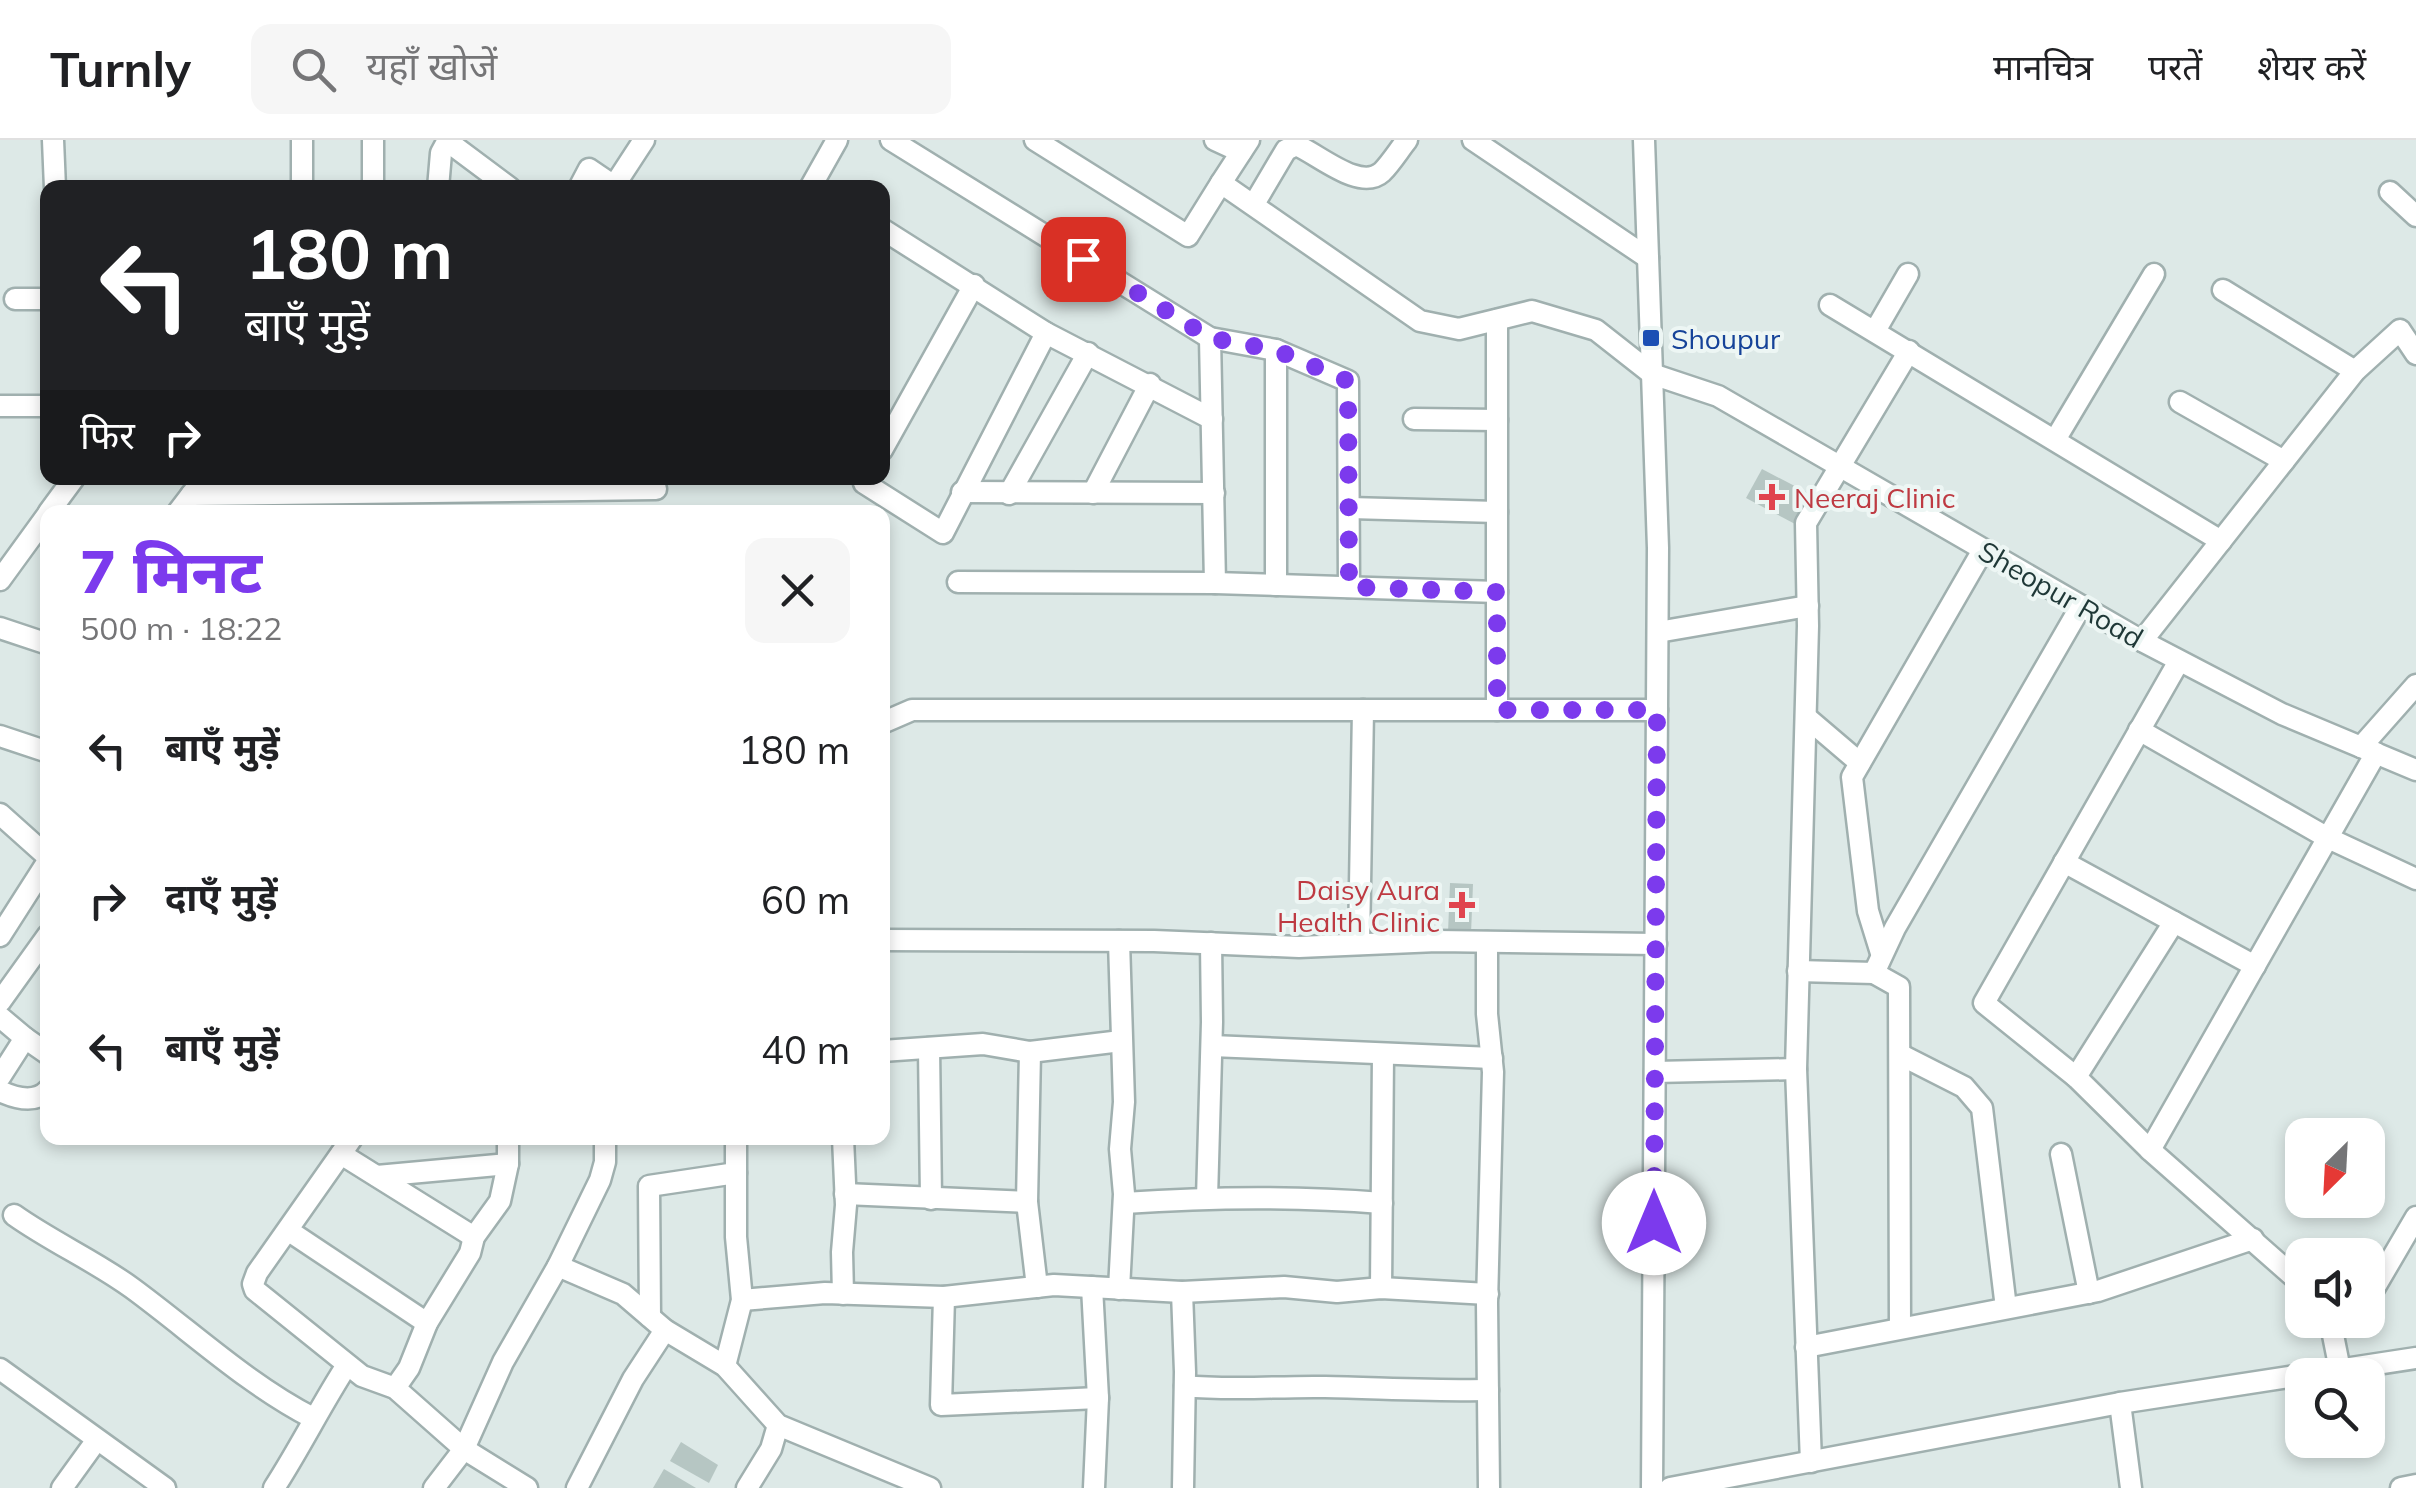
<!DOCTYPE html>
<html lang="hi">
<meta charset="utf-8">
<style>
body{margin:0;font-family:Mulish,"Noto Sans Devanagari",sans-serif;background:#f6f6f6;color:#202124;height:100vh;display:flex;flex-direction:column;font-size:38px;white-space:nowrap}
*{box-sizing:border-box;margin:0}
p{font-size:32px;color:#757577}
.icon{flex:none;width:55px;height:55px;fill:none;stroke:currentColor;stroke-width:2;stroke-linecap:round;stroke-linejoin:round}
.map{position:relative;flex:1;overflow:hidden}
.sheet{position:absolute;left:40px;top:365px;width:850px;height:640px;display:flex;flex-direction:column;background:#fff;border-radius:20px;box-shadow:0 5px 15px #0003}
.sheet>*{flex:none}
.hud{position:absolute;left:40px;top:40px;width:850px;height:305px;border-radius:20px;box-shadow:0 5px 15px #0003;background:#202124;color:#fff;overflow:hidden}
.needle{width:65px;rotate:204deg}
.tools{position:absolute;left:2285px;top:978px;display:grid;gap:20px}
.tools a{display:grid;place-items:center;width:100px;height:100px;border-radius:20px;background:#fff;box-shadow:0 5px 15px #0003;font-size:50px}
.pin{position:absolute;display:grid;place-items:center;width:85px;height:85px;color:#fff;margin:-42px;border-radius:20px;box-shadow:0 5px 15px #0006}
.me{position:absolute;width:110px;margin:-55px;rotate:0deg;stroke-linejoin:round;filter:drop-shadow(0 0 8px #0008)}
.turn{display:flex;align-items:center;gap:35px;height:210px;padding:0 40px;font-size:45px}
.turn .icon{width:130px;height:130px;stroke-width:2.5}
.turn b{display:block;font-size:70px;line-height:85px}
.then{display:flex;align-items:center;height:95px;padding:0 40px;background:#0003;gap:20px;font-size:38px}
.round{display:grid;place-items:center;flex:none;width:105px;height:105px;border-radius:20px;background:#f6f6f6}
.overview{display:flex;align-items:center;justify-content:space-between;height:170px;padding:0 40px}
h1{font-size:60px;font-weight:800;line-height:75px;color:#7c3aed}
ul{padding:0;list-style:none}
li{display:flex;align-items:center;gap:30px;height:150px;padding:0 40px}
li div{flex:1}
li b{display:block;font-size:38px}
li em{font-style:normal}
header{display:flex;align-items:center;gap:60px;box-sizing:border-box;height:140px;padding:0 50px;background:#fff;border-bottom:2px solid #e0e0e0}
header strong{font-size:48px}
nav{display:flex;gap:55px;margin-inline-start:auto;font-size:35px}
.search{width:700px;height:90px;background:#f6f6f6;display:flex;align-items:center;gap:25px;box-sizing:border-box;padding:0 35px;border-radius:20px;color:#757577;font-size:38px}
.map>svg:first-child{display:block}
.building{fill:#b6c6c3}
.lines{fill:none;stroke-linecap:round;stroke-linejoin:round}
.minor-casing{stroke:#a0b0af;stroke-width:25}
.minor{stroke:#fff;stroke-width:20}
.route{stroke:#7c3aed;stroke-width:18;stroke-dasharray:0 32.4}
.transit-dot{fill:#1a4fb4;stroke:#edf6f4;stroke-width:4}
.health-dot{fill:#e0444e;stroke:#edf6f4;stroke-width:4}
.labels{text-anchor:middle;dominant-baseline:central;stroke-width:8;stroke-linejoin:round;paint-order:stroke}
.transit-label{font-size:28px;fill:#164399;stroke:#edf6f4;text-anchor:start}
.health-label{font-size:28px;fill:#be3a42;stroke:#edf6f4;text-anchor:start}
.street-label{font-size:28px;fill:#1f3837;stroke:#edf6f4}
</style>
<header>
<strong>Turnly</strong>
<div class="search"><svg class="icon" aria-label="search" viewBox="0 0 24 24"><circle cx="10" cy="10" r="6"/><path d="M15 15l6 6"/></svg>यहाँ खोजें</div>
<nav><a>मानचित्र</a><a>परतें</a><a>शेयर करें</a></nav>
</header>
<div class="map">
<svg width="2416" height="1348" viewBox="0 0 2416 1348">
<rect width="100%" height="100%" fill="#dde9e7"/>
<g class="building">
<path d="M1762,329L1810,354L1795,384L1746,358Z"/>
<path d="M1450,743L1473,744L1471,794L1448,793Z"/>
<path d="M681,1302L718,1325L709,1343L670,1321Z"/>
<path d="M664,1329L696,1348H653Z"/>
</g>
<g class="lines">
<g class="minor-casing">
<g id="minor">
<path d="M53,0L55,48"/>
<path d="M373,0V48"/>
<path d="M891,0L1210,198L1276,210L1348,241L1349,447"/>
<path d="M1035,0L1188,96L1221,43L1420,181L1459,189L1532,171L1596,190L1652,234L1718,256L2142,501L2282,574L2416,630"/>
<path d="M1215,0L1241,12"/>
<path d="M1473,0L1648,118"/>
<path d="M1644,0L1658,408L1652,1348"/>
<path d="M447,1L510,48"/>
<path d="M1221,43L1249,0"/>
<path d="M302,48V0"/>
<path d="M438,48L441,13L448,0"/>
<path d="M579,48L589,29L614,46L644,0"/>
<path d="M810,48L837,0"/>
<path d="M2390,52L2416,76"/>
<path d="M1254,64L1286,10L1296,5C1318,14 1360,52 1382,32C1391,23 1399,10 1407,0"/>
<path d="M882,89L1046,193L1212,279"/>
<path d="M2223,150L2355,231"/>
<path d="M15,159H48"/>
<path d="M1830,165L2221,401"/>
<path d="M1497,180V570"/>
<path d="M1875,191L1908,134"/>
<path d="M1210,198L1215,443"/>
<path d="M1276,210V445"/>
<path d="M2180,262L2284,321"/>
<path d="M0,266H48"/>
<path d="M1414,279L1497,280"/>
<path d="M2055,300L2154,134"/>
<path d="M882,310L974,145"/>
<path d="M867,338L864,343L943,393L1046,193"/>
<path d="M962,352L1214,353"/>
<path d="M1093,353L1150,244"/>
<path d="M1009,354L1088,213"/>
<path d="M191,355L656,349"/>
<path d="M1350,368L1497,372"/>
<path d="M49,372L74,338"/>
<path d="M178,372L204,338"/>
<path d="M0,440L48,374"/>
<path d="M958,442L1215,443L1497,452"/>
<path d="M0,488L48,504"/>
<path d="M1658,492L1808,466"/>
<path d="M2142,501L2355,231L2400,190L2416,214"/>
<path d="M2179,521L1984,863L2076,937L2150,1010L2302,1144"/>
<path d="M1806,577L1860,623"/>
<path d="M882,583L912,570H1657"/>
<path d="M2139,590L2328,698L2416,739"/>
<path d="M0,596L48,612"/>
<path d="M2361,607L2416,545"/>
<path d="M0,674L48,717"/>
<path d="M2064,722L2174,782"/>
<path d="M0,796L48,721"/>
<path d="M882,800L1154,801L1299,807L1437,801L1656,804"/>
<path d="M1119,801L1124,962L1120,1009L1124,1054L1119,1149"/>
<path d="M1487,802V874L1493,932L1487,1163L1489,1348"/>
<path d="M1359,804L1363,570"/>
<path d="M1881,813L1868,771L1852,637L1983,410"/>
<path d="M1798,831L1874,833L1895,788L2081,466"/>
<path d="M1874,833L1899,847L1900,1187"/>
<path d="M0,862L48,795"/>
<path d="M0,877L25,898"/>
<path d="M1212,906L1492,918"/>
<path d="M929,908L931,1059"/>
<path d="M882,911L983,904L1030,912L1121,901"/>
<path d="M1030,912L1027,1062L1037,1147"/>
<path d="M1901,915L1964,947L1982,968L2006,1168"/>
<path d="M1655,932L1796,929"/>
<path d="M0,937L25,898L48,914"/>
<path d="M2076,937L2174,782L2255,826"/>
<path d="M0,951C15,958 35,964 48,950"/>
<path d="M352,998L257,1133L253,1144L255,1150L362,1236L395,1248L464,1309L527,1348"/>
<path d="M843,998L846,1065L842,1112L843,1154"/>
<path d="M2150,1010L2376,613"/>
<path d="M341,1014L474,1097"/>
<path d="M2061,1014L2089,1153"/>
<path d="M377,1036L508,1024"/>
<path d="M845,1054L1027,1062"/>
<path d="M1207,1058L1212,882L1211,803"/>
<path d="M1124,1063C1210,1057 1296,1056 1382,1063"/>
<path d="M14,1075C52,1102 95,1121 132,1148C192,1192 247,1244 313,1278"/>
<path d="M289,1091L427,1183"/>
<path d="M558,1126L623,1154L665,1190L725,1226L778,1285L930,1348"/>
<path d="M1092,1147L1098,1258L1094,1348"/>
<path d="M1381,1148L1383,915"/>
<path d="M1182,1152L1185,1232L1183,1348"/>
<path d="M944,1157L941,1265L1098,1258"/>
<path d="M2368,1159L2416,1077"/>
<path d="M742,1160L825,1153L944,1157L1054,1145L1182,1152L1284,1147L1337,1152L1381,1148L1488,1154"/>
<path d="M650,1177L649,1046L736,1033"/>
<path d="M2330,1180L2340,1230"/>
<path d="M1806,1207L2098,1151L2253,1099"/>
<path d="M725,1226L742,1160L736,1097V998"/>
<path d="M0,1229L165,1348"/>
<path d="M2305,1235L2416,1218"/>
<path d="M1185,1246C1232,1251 1278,1246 1325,1247C1379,1248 1434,1251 1488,1250"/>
<path d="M395,1248L409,1228L427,1183L470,1113L474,1097L500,1061L508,1024V998"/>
<path d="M2120,1263L2131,1348"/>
<path d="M1811,1322L1796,929L1808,486L1806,383L1909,211"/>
<path d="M62,1348L96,1301"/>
<path d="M274,1348C300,1308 321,1265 347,1225"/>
<path d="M434,1348L464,1309L503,1222L558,1126L600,1040L605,1022V998"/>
<path d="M577,1348L633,1239L665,1190"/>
<path d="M747,1348L771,1309L778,1285"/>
<path d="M1670,1348L2120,1263L2302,1235"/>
<path d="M2401,1348L2416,1345"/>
</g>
</g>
<use href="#minor" class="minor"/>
</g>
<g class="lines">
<path class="route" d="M1083,119L1210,198L1276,210L1348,241L1349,447L1497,452V570H1657L1654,1083"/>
</g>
<rect class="transit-dot" x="1641" y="188" width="20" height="20" rx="5"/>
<g class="health-dot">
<path d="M1767 342h10v10h10v10h-10v10h-10v-10h-10v-10h10z"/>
<path d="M1457 750h10v10h10v10h-10v10h-10v-10h-10v-10h10z"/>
</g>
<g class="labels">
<g class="transit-label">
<text x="1671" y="198">Shoupur</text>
</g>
<g class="health-label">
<text x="1794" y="357">Neeraj Clinic</text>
<text x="1440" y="749" text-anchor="end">Daisy Aura<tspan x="1440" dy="32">Health Clinic</tspan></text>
</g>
<g class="street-label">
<text transform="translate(2061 454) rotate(30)">Sheopur Road</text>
</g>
</g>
</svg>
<div class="tools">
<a><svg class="needle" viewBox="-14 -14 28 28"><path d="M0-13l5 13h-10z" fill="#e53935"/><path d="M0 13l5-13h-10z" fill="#757577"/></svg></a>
<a><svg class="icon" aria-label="sound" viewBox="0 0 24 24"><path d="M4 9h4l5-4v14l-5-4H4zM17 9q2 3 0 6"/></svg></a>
<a><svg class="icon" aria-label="search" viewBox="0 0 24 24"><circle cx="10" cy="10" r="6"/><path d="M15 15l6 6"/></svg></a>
</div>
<div class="pin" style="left:1083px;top:119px;background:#d93025"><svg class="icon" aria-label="arrive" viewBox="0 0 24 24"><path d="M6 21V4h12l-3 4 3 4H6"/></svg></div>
<svg class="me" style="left:1654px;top:1083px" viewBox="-20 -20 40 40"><circle r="19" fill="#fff"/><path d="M0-13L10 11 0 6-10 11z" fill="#7c3aed"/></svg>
<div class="hud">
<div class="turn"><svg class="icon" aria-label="left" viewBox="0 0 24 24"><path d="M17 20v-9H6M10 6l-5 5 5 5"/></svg><div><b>180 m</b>बाएँ मुड़ें</div></div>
<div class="then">फिर<svg class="icon" aria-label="right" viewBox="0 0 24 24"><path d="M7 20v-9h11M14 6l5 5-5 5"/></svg></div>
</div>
<section class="sheet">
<div class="overview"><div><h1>7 मिनट</h1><p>500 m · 18:22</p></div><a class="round"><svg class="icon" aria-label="close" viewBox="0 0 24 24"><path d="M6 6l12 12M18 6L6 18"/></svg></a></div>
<ul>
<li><svg class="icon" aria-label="left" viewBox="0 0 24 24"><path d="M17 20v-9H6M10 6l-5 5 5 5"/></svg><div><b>बाएँ मुड़ें</b></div><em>180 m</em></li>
<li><svg class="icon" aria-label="right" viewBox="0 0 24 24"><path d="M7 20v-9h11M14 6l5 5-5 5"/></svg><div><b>दाएँ मुड़ें</b></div><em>60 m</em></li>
<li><svg class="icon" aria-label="left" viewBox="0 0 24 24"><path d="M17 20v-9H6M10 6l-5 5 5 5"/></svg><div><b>बाएँ मुड़ें</b></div><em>40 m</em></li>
</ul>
</section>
</div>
